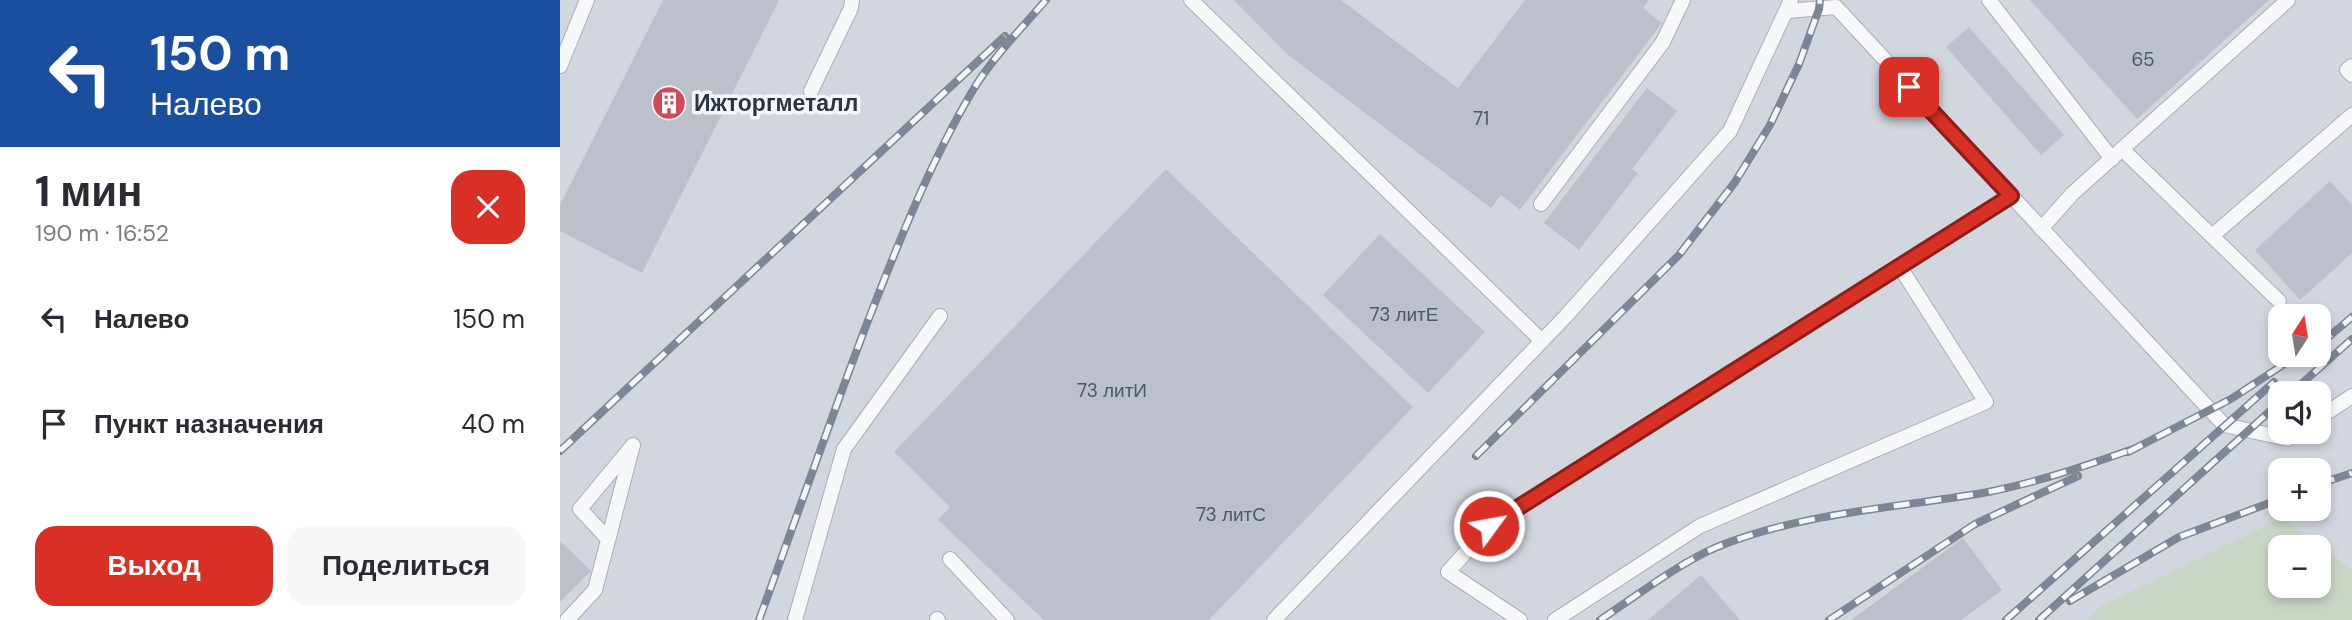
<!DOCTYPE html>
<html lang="ru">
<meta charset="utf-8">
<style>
body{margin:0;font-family:"DM Sans",sans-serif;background:#f7f7f7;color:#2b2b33;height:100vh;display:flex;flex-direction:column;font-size:26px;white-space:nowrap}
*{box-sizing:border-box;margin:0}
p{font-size:23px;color:#7c7c81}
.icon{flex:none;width:38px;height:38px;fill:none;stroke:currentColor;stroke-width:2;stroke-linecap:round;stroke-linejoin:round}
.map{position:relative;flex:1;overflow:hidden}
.sheet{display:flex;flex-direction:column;background:#fff;width:560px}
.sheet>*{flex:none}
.hud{background:#1a4fa0;color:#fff;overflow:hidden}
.needle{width:46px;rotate:12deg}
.controls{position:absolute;left:1708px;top:304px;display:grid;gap:14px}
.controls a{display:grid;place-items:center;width:63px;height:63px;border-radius:14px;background:#fff;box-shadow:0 4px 10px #0003;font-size:35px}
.pin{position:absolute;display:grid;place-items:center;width:60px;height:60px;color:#fff;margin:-30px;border-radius:14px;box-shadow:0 4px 10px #0006}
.me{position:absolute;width:77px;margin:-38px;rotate:58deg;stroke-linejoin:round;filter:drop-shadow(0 0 5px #0008)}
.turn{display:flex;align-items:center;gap:24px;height:147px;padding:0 35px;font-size:32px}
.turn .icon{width:91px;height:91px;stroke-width:2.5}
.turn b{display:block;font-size:49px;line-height:60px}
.round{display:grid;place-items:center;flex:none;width:74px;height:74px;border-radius:21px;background:#f7f7f7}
.headline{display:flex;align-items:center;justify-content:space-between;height:119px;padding:0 35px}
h1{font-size:42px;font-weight:700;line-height:52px}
.action{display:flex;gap:14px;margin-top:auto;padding:14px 35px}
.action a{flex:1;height:80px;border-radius:21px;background:#d93025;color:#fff;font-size:28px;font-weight:700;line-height:80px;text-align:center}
.action a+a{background:#f7f7f7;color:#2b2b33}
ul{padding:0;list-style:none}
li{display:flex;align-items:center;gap:21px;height:105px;padding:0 35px}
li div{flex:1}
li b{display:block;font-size:26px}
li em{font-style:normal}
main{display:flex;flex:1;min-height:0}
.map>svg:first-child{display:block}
.built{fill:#d2d6de;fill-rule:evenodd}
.green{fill:#c9d6c5;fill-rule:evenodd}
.building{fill:#bbc0ca}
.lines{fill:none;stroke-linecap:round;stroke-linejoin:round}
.lane-casing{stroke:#a9aeb7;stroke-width:16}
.lane{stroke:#f7f8fa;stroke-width:14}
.rail-casing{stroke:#7d8696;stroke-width:8}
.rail{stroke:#f4f6f9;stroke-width:5;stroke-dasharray:16;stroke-linecap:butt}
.route-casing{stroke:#8d1f18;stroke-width:18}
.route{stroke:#d93025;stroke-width:12}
.labels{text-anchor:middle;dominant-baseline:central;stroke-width:7;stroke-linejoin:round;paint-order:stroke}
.number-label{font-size:19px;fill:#4f5766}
.poi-label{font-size:23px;font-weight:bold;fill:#2b3445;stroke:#f4f6f9;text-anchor:start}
</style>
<main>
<section class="sheet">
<div class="hud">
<div class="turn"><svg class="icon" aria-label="left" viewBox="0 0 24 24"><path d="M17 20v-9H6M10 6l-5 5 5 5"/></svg><div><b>150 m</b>Налево</div></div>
</div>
<div class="headline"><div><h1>1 мин</h1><p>190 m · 16:52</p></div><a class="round" style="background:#d93025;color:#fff"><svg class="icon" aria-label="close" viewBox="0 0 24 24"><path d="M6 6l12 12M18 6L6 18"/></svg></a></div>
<ul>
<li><svg class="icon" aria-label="left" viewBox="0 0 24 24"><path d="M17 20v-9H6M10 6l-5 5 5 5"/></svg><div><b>Налево</b></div><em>150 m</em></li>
<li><svg class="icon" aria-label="arrive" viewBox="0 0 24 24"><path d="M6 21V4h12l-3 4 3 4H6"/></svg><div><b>Пункт назначения</b></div><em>40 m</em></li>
</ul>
<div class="action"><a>Выход</a><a>Поделиться</a></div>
</section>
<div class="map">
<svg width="1792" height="620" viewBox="0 0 1792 620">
<rect width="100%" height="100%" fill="#e4e7ec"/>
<path class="built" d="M0,0H1792V620H0ZM1720,317H1759V355H1720ZM1720,394H1759V432H1720ZM1720,471H1759V509H1720ZM1720,548H1759V586H1720Z"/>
<path class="green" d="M1722,518L1792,570V620H1528L1540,607ZM1720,548H1759V586H1720Z"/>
<g class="building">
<path d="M103,0H219L82,273L0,231V205Z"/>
<path d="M674,0H781L898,88L965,0H1089L1083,8L1102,23L960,210L941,195L931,208L727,54Z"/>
<path d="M1470,0H1709L1577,119Z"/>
<path d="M1409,27L1504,135L1481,155L1386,47Z"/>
<path d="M1087,88L1117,111L1072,169L1078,173L1019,250L984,223Z"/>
<path d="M606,169L853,407L649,620H484L378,520L390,507L334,452Z"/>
<path d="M1770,181L1792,205V253L1740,300L1695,250Z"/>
<path d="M820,234L925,332L868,393L763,295Z"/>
<path d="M1403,538L1442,590L1401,620H1291Z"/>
<path d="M0,541L31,571L0,602Z"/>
<path d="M1141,575L1180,620H1088Z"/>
</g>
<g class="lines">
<g class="lane-casing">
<g id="lane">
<path d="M631,0L982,341"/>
<path d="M1429,0L1552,159"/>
<path d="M1227,11L1276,7L1664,425L1728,439L1739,432"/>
<path d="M0,66L27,0"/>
<path d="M1792,66L1787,70L1792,75"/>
<path d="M251,91L291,8L292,0"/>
<path d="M1562,149L1719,301"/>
<path d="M981,204L1103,42L1123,0"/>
<path d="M1481,229L1512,194L1728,0"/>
<path d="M1652,236L1792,115"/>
<path d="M1759,418L1792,396"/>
<path d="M390,559L447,620"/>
<path d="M377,619L378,620"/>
<path d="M7,620L35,590L73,445L20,509L48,539"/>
<path d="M235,620L284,449L380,316"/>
<path d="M714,620L1006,316L1170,131L1231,0"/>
<path d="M960,620L888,572L929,526L1451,196"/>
<path d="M995,620L1140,526L1426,402L1340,267"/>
</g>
</g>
<use href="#lane" class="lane"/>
<g class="rail-casing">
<g id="rail">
<path d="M1759,345L1792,317"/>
<path d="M1730,394L1792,339"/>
<path d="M0,451L445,36"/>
<path d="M1568,452L1671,399L1738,355"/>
<path d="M916,456L1119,255L1175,182L1210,125L1239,64L1259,9L1260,0"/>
<path d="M1759,484L1792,473"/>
<path d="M1510,601L1619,537L1720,499"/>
<path d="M199,620C234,524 268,427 304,331C336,249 368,166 413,90C433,57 461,29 486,0"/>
<path d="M1040,620C1075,597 1119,563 1157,547C1243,512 1338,508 1428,492C1479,482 1528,465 1576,448"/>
<path d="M1269,620L1415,524L1518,476"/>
<path d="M1446,620L1714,382"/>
<path d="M1479,620L1720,402"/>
</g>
</g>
<use href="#rail" class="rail"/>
</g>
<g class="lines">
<g class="route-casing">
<path id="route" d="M929,526L1451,196L1349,87"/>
</g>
<use href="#route" class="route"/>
</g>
<defs>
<g id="building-disc" transform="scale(1.75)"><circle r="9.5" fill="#d1495b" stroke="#f4f6f9"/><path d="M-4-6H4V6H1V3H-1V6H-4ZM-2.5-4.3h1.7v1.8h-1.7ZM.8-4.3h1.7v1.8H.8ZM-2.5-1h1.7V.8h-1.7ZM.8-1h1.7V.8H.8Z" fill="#fff"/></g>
</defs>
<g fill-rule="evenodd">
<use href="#building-disc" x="109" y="103"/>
</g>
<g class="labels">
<g class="number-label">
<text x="1583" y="59">65</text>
<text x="921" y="118">71</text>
<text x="844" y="314">73 литЕ</text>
<text x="552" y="390">73 литИ</text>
<text x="671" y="514">73 литС</text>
</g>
<g class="poi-label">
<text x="134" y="103">Ижторгметалл</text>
</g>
</g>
</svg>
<div class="controls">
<a><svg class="needle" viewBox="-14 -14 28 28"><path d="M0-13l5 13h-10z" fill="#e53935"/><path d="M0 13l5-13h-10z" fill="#7c7c81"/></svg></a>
<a><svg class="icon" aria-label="sound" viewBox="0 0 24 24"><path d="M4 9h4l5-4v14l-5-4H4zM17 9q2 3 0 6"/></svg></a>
<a>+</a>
<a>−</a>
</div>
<div class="pin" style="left:1349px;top:87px;background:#d93025"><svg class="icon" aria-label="arrive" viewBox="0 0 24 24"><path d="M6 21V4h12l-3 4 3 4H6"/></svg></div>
<svg class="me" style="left:929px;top:526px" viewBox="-20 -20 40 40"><circle r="17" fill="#d93025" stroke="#fff" stroke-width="3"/><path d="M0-11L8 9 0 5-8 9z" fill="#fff"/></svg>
</div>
</main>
